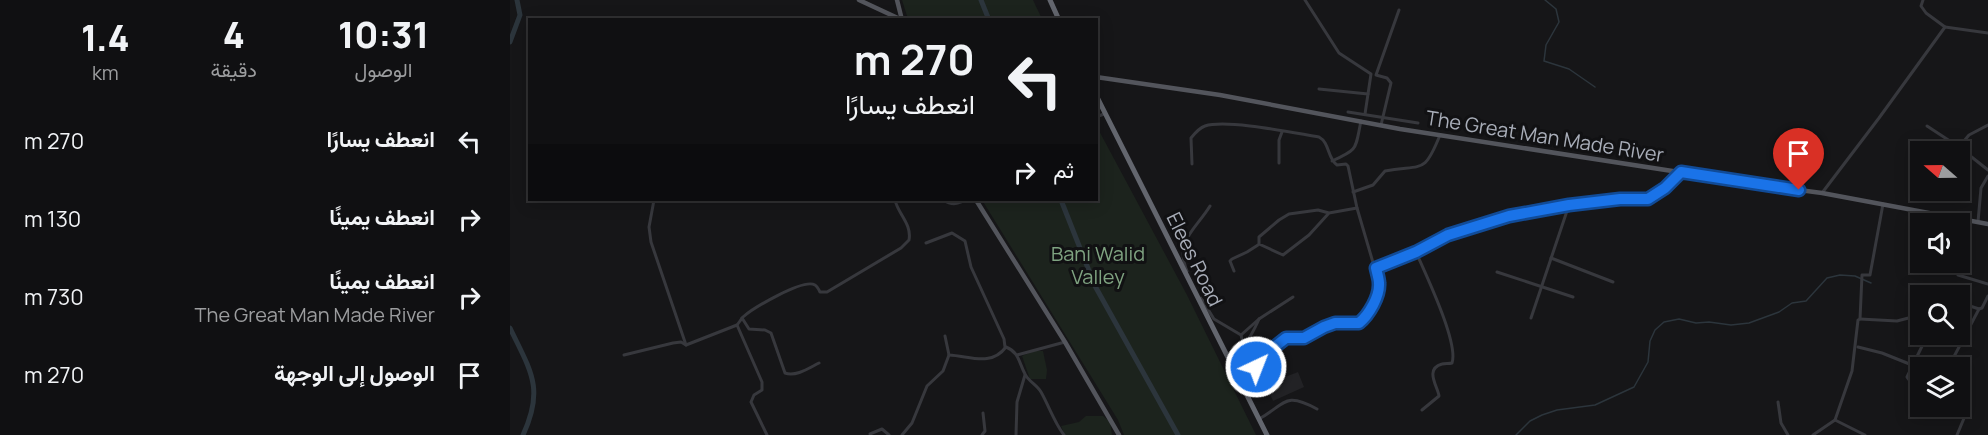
<!DOCTYPE html>
<html lang="ar">
<meta charset="utf-8">
<style>
body{margin:0;font-family:Manrope,Vazirmatn,sans-serif;background:#1e1e20;color:#f1f3f6;direction:rtl;height:100vh;display:flex;flex-direction:column;font-size:22px;white-space:nowrap}
*{box-sizing:border-box;margin:0}
p{font-size:20px;color:#9c9d9f}
.icon{flex:none;width:33px;height:33px;fill:none;stroke:currentColor;stroke-width:2;stroke-linecap:round;stroke-linejoin:round}
.map{position:relative;flex:1;overflow:hidden;direction:ltr}
.side{display:flex;flex-direction:column;background:#101012;width:510px}
.side>*{flex:none}
.top-card{position:absolute;left:18px;top:18px;width:570px;height:183px;border-radius:0px;box-shadow:0 3px 15px #0003,0 0 0 2px #303032;direction:rtl;background:#101012;color:#f1f3f6;overflow:hidden}
.needle{width:39px;rotate:290deg}
.fabs{position:absolute;left:1400px;top:141px;display:grid;gap:12px}
.fabs a{display:grid;place-items:center;width:60px;height:60px;border-radius:0px;background:#101012;box-shadow:0 3px 15px #0003,0 0 0 2px #303032;font-size:30px}
.pin{position:absolute;display:grid;place-items:center;width:51px;height:51px;color:#fff;margin:-62px -26px;border-radius:50% 50% 50% 0;rotate:-45deg;box-shadow:0 0 6px #0007}
.pin .icon{rotate:45deg}
.me{position:absolute;width:66px;margin:-33px;rotate:43deg;stroke-linejoin:round;filter:drop-shadow(0 0 4px #0008)}
.turn{display:flex;align-items:center;gap:21px;height:126px;padding:0 24px;font-size:27px}
.turn .icon{width:78px;height:78px;stroke-width:2.5}
.turn b{display:block;font-size:42px;line-height:51px}
.then{display:flex;align-items:center;height:57px;padding:0 24px;background:#0003;gap:12px;font-size:22px}
.eta{display:flex;justify-content:space-evenly;align-items:center;height:102px;text-align:center}
.eta b{font-size:36px;font-weight:800;line-height:42px}
ul{padding:0;list-style:none}
li{display:flex;align-items:center;gap:18px;height:78px;padding:0 24px}
li div{flex:1}
li b{display:block;font-size:22px}
li em{font-style:normal}
main{display:flex;flex:1;min-height:0}
.map>svg:first-child{display:block}
.built{fill:#222225}
.green{fill:#1c231d}
.lines{fill:none;stroke-linecap:round;stroke-linejoin:round}
.stream{stroke:#2c353c;stroke-width:1.5}
.river{stroke:#2c353c;stroke-width:5}
.minor{stroke:#37383d;stroke-width:3}
.major{stroke:#53555c;stroke-width:4.5}
.highway{stroke:#63666e;stroke-width:5}
.route-casing{stroke:#114b97;stroke-width:15}
.route{stroke:#1a73e8;stroke-width:10}
.labels{text-anchor:middle;dominant-baseline:central;stroke-width:6;stroke-linejoin:round;paint-order:stroke}
.street-label{font-size:20px;fill:#a8adb8;stroke:#111113}
.park-label{font-size:20px;fill:#7fa381;stroke:#111113}
</style>
<main>
<div class="map">
<svg width="1478" height="435" viewBox="0 0 1478 435">
<rect width="100%" height="100%" fill="#161618"/>
<path class="built" d="M788,372L794,387L763,401L753,378L767,373L770,379Z"/>
<g class="green">
<path d="M392,0H523L532,19H398Z"/>
<path d="M587,127L677,295L746,435H614L608,420L472,200H586Z"/>
<path d="M524,351H533L537,370L536,379H520L512,356Z"/>
<path d="M576,416H593L600,422L602,435H555L551,426L569,422Z"/>
</g>
<g class="lines">
<g class="stream">
<path d="M1035,0L1046,9L1049,22L1036,45L1034,61L1059,69L1085,87"/>
<path d="M1006,435L1020,421L1032,415L1047,410L1085,405L1124,387L1138,362L1140,341L1145,330L1154,322L1169,319L1186,323L1199,322L1221,325L1239,323L1269,312L1282,303L1296,301L1317,278L1330,275L1345,276L1361,283"/>
</g>
<g class="river">
<path d="M471,0L479,20"/>
<path d="M0,42L10,15L7,0"/>
<path d="M551,200L585,286L668,435"/>
<path d="M0,328C20,370 35,388 13,435"/>
</g>
<g class="minor">
<path d="M795,0L829,53L861,74L855,114"/>
<path d="M1435,27L1478,33"/>
<path d="M809,89L858,94"/>
<path d="M838,112L908,123"/>
<path d="M586,117L594,114"/>
<path d="M871,125L881,83L877,78L866,75L889,10"/>
<path d="M1417,126L1449,147L1478,170"/>
<path d="M1449,147L1459,135L1478,125"/>
<path d="M822,161C849,149 845,149 851,121"/>
<path d="M769,163V140L772,132"/>
<path d="M682,164L681,138C685,133 689,128 695,126C717,119 784,133 809,137C820,143 817,158 827,165L836,164L838,166L847,208"/>
<path d="M843,192L863,185L875,171C913,164 914,175 930,135"/>
<path d="M1312,193L1369,118L1435,27L1416,13L1411,6L1413,0"/>
<path d="M144,200L139,227L141,242L176,345"/>
<path d="M433,200C443,206 446,204 456,200"/>
<path d="M1468,222L1471,188L1478,176"/>
<path d="M416,243L442,233L455,241L461,267L494,339L495,347"/>
<path d="M906,252C915,273 949,343 942,363C939,364 935,363 932,364C914,369 928,387 929,396L912,410"/>
<path d="M1041,258L1103,282"/>
<path d="M866,268L906,252L938,235L999,216L1059,205L1110,199H1138L1155,188L1170,173"/>
<path d="M677,271C664,241 686,229 700,206"/>
<path d="M724,271L720,261L722,259L737,252L748,245"/>
<path d="M987,272L1063,297"/>
<path d="M1448,275L1478,284"/>
<path d="M691,298L704,319L731,335L734,348"/>
<path d="M1449,308L1460,306L1469,309"/>
<path d="M232,318L239,329L255,330L261,333L275,373C286,377 299,368 309,363"/>
<path d="M1021,318L1059,205"/>
<path d="M1350,319L1387,321L1410,315"/>
<path d="M227,325C228,324 232,318 233,317C242,309 293,278 305,285C307,286 309,290 310,292H317L391,248L399,240C402,224 388,214 385,200"/>
<path d="M731,335L749,319L783,297"/>
<path d="M435,336L439,355C460,356 481,367 496,347C509,352 509,363 515,374C518,381 527,385 531,392C539,406 544,422 554,435"/>
<path d="M1348,347L1372,353L1402,365"/>
<path d="M114,355L163,343L171,342L176,345L227,325L252,382V390L244,395L241,402L257,435"/>
<path d="M507,355L555,342"/>
<path d="M1438,368L1469,309L1472,308L1478,296"/>
<path d="M744,383C722,349 735,352 749,319"/>
<path d="M1410,386L1400,381L1397,377L1418,334"/>
<path d="M736,391L743,386L747,363L771,341L776,338H794L814,327L825,323L846,324L856,317L861,309L869,283L847,208L819,213L808,210L779,214L769,220L749,237V244L773,255L799,235L819,213"/>
<path d="M1268,402L1271,423L1278,435"/>
<path d="M749,419C776,404 774,391 807,409"/>
<path d="M1325,420L1355,435"/>
<path d="M360,434L372,429L379,435"/>
<path d="M392,435L402,423L417,386L433,371L439,355"/>
<path d="M472,435L475,431L473,413"/>
<path d="M506,435L507,402L515,375"/>
<path d="M1303,435L1325,420L1342,371L1348,320L1350,319L1352,275H1360L1373,204"/>
<path d="M1447,435L1457,411L1449,404"/>
</g>
<g class="major">
<path d="M349,0L392,20"/>
<path d="M387,0L392,20"/>
<path d="M586,77L710,95L890,129L1266,187L1312,193L1478,224"/>
<path d="M466,200L555,342L609,435"/>
</g>
<g class="highway">
<path d="M540,0L549,20"/>
<path d="M586,95L757,435"/>
</g>
</g>
<g class="lines">
<g class="route-casing">
<path id="route" d="M746,367L749,359L776,338H794L814,327L825,323H849C859,315 870,296 869,283C869,279 867,273 866,268L906,252L938,235L999,216L1059,205L1110,199H1138L1155,188L1171,172L1289,190"/>
</g>
<use href="#route" class="route"/>
</g>
<g class="labels">
<g class="street-label">
<text transform="translate(1035 136) rotate(9)">The Great Man Made River</text>
<text transform="translate(685 259) rotate(64)">Elees Road</text>
</g>
<g class="park-label">
<text x="588" y="253">Bani Walid<tspan x="588" dy="23">Valley</tspan></text>
</g>
</g>
</svg>
<div class="fabs">
<a><svg class="needle" viewBox="-14 -14 28 28"><path d="M0-13l5 13h-10z" fill="#e53935"/><path d="M0 13l5-13h-10z" fill="#9c9d9f"/></svg></a>
<a><svg class="icon" aria-label="sound" viewBox="0 0 24 24"><path d="M4 9h4l5-4v14l-5-4H4zM17 9q2 3 0 6"/></svg></a>
<a><svg class="icon" aria-label="search" viewBox="0 0 24 24"><circle cx="10" cy="10" r="6"/><path d="M15 15l6 6"/></svg></a>
<a><svg class="icon" aria-label="layers" viewBox="0 0 24 24"><path d="M12 4l9 5-9 5-9-5zM3 14l9 5 9-5"/></svg></a>
</div>
<div class="pin" style="left:1289px;top:190px;background:#d93025"><svg class="icon" aria-label="arrive" viewBox="0 0 24 24"><path d="M6 21V4h12l-3 4 3 4H6"/></svg></div>
<svg class="me" style="left:746px;top:367px" viewBox="-20 -20 40 40"><circle r="17" fill="#1a73e8" stroke="#fff" stroke-width="3"/><path d="M0-11L8 9 0 5-8 9z" fill="#fff"/></svg>
<div class="top-card">
<div class="turn"><svg class="icon" aria-label="left" viewBox="0 0 24 24"><path d="M17 20v-9H6M10 6l-5 5 5 5"/></svg><div><b>270 m</b>انعطف يسارًا</div></div>
<div class="then">ثم<svg class="icon" aria-label="right" viewBox="0 0 24 24"><path d="M7 20v-9h11M14 6l5 5-5 5"/></svg></div>
</div>
</div>
<section class="side">
<div class="eta">
<div><b>10:31</b><p>الوصول</p></div>
<div><b>4</b><p>دقيقة</p></div>
<div><b>1.4</b><p>km</p></div>
</div>
<ul>
<li><svg class="icon" aria-label="left" viewBox="0 0 24 24"><path d="M17 20v-9H6M10 6l-5 5 5 5"/></svg><div><b>انعطف يسارًا</b></div><em>270 m</em></li>
<li><svg class="icon" aria-label="right" viewBox="0 0 24 24"><path d="M7 20v-9h11M14 6l5 5-5 5"/></svg><div><b>انعطف يمينًا</b></div><em>130 m</em></li>
<li><svg class="icon" aria-label="right" viewBox="0 0 24 24"><path d="M7 20v-9h11M14 6l5 5-5 5"/></svg><div><b>انعطف يمينًا</b><p>The Great Man Made River</p></div><em>730 m</em></li>
<li><svg class="icon" aria-label="arrive" viewBox="0 0 24 24"><path d="M6 21V4h12l-3 4 3 4H6"/></svg><div><b>الوصول إلى الوجهة</b></div><em>270 m</em></li>
</ul>
</section>
</main>
